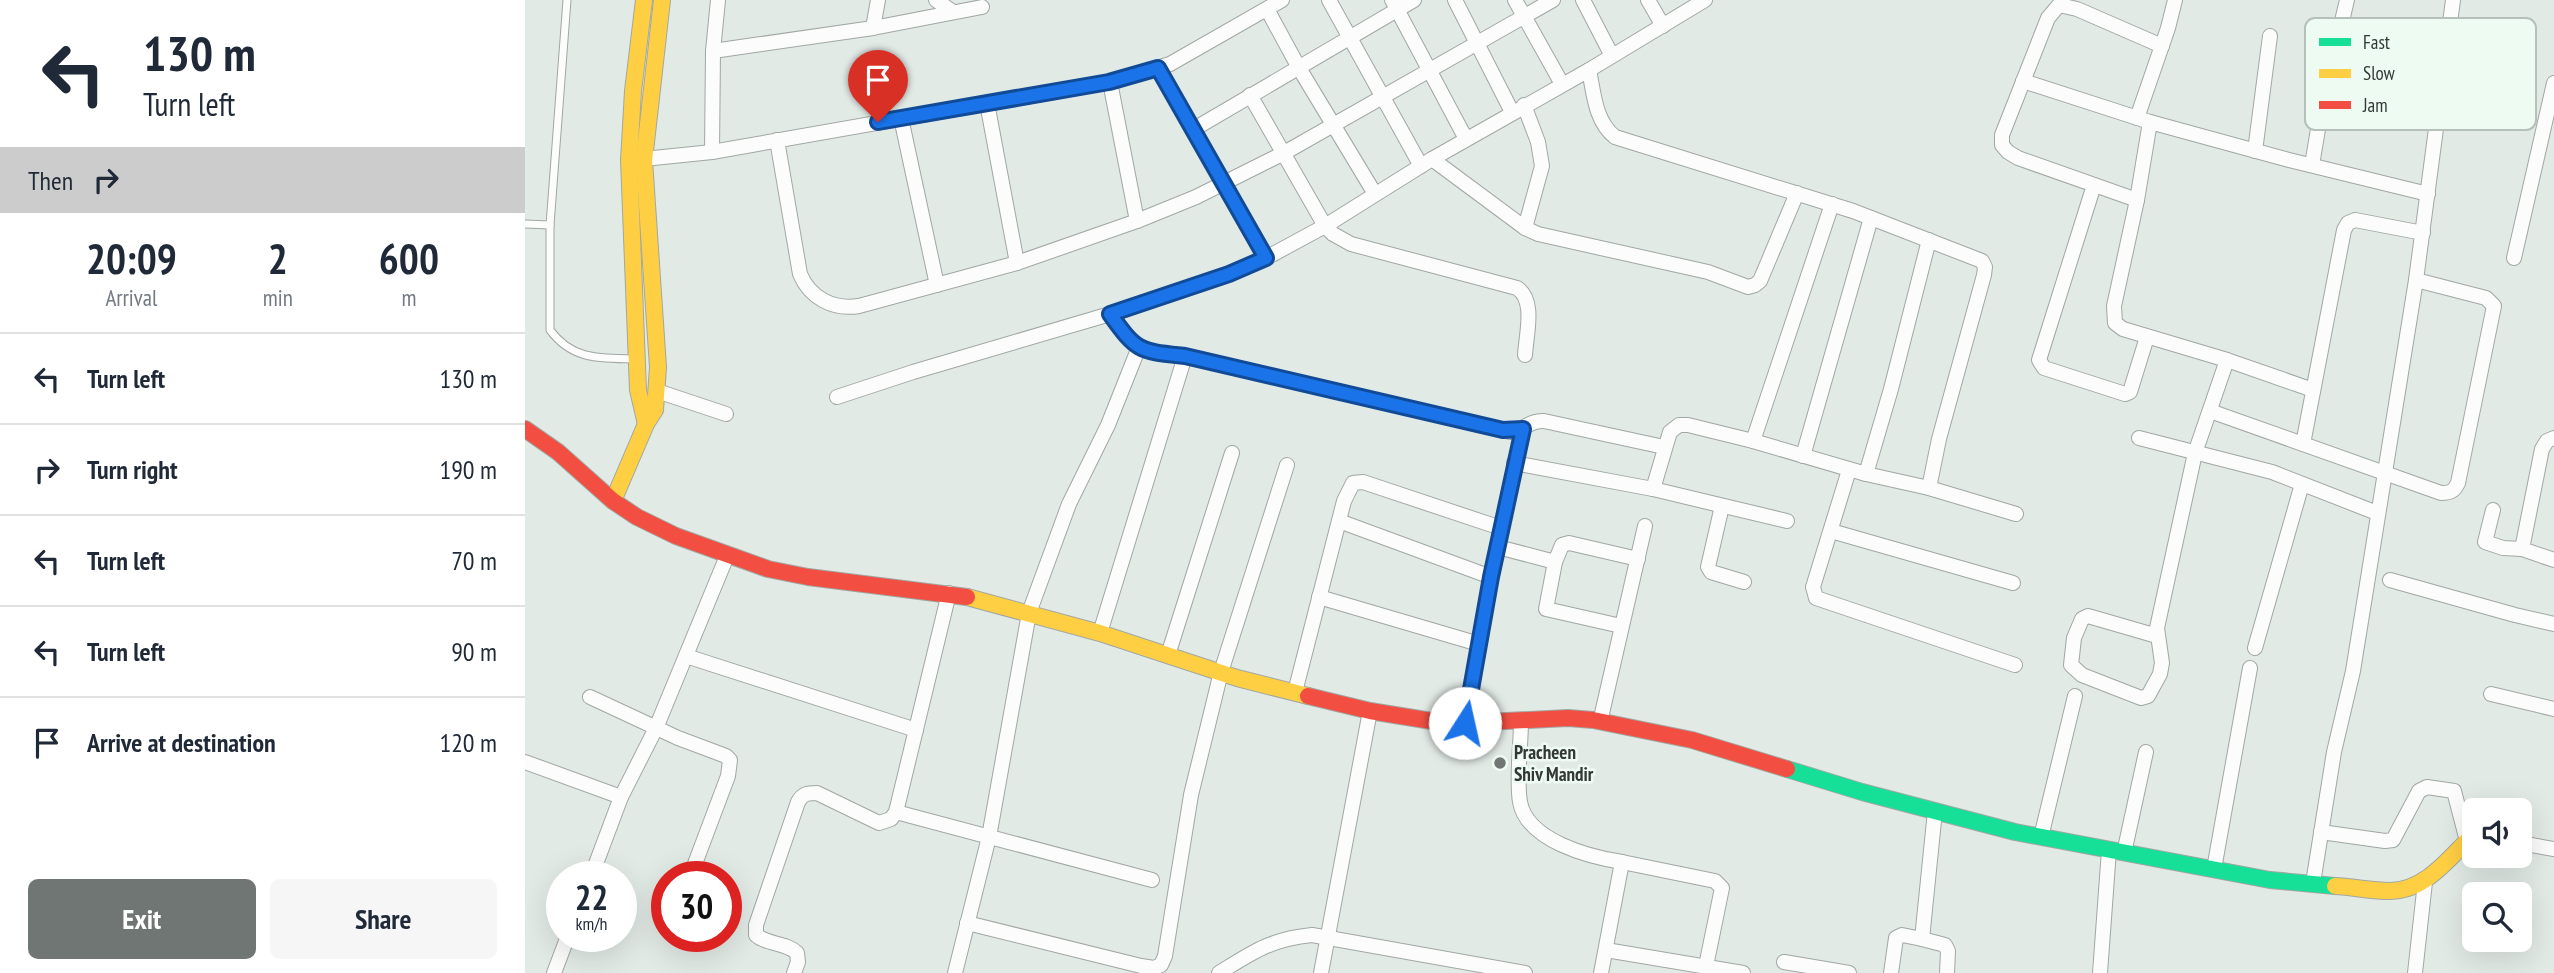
<!DOCTYPE html>
<style>
body{margin:0;font-family:"PT Sans Narrow",sans-serif;background:#f6f6f7;color:#1f2937;height:100vh;display:flex;flex-direction:column;font-size:26px;white-space:nowrap}
*{box-sizing:border-box;margin:0}
p{font-size:23px;color:#747a83}
.icon{flex:none;width:38px;height:38px;fill:none;stroke:currentColor;stroke-width:2;stroke-linecap:round;stroke-linejoin:round}
.map{position:relative;flex:1;overflow:hidden}
.details{display:flex;flex-direction:column;background:#fff;width:525px}
.details>*{flex:none}
.guide{background:#fff;color:#1f2937;overflow:hidden}
.buttons{position:absolute;left:1937px;top:798px;display:grid;gap:14px}
.buttons a{display:grid;place-items:center;width:70px;height:70px;border-radius:10px;background:#fff;box-shadow:0 7px 28px #0002;font-size:35px}
.speed{position:absolute;left:21px;top:861px;display:flex;gap:14px;font-size:35px;font-weight:700;text-align:center}
.speed>*{display:grid;place-content:center;width:91px;height:91px;border-radius:50%;background:#fff;box-shadow:0 7px 28px #0002;line-height:1}
.speed small{font-size:18px;font-weight:400}
.speed .limit{border:10px solid #d22;background:#fff;color:#111}
.pin{position:absolute;display:grid;place-items:center;width:60px;height:60px;color:#fff;margin:-72px -30px;border-radius:50% 50% 50% 0;rotate:-45deg;box-shadow:0 0 7px #0007}
.pin .icon{rotate:45deg}
.me{position:absolute;width:77px;margin:-38px;rotate:10deg;stroke-linejoin:round;filter:drop-shadow(0 0 5px #0008)}
.turn{display:flex;align-items:center;gap:24px;height:147px;padding:0 28px;font-size:32px}
.turn .icon{width:91px;height:91px;stroke-width:2.5}
.turn b{display:block;font-size:49px;line-height:60px}
.then{display:flex;align-items:center;height:66px;padding:0 28px;background:#0003;gap:14px;font-size:26px}
.eta{display:flex;justify-content:space-evenly;align-items:center;height:119px;text-align:center}
.eta b{font-size:42px;font-weight:800;line-height:49px}
.primary-button{display:flex;gap:14px;margin-top:auto;padding:14px 28px}
.primary-button a{flex:1;height:80px;border-radius:10px;background:#707674;color:#fff;font-size:28px;font-weight:800;line-height:80px;text-align:center}
.primary-button a+a{background:#f6f6f7;color:#1f2937}
ul{padding:0;list-style:none}
li{display:flex;align-items:center;gap:21px;height:91px;padding:0 28px;border-top:2px solid #e0e1e3}
li div{flex:1}
li b{display:block;font-size:26px}
li em{font-style:normal}
main{display:flex;flex:1;min-height:0}
.map>svg:first-child{display:block}
.lines{fill:none;stroke-linecap:round;stroke-linejoin:round}
.lane-casing{stroke:#a1a7a3;stroke-width:9}
.street-casing{stroke:#a1a7a3;stroke-width:16}
.fast-casing{stroke:#a1a7a3;stroke-width:18}
.slow-casing{stroke:#a1a7a3;stroke-width:18}
.jam-casing{stroke:#a1a7a3;stroke-width:18}
.lane{stroke:#fbfcfb;stroke-width:7}
.street{stroke:#fbfcfb;stroke-width:14}
.fast{stroke:#16e098;stroke-width:16}
.slow{stroke:#ffcf43;stroke-width:16}
.jam{stroke:#f24e42;stroke-width:16}
.route-casing{stroke:#114b97;stroke-width:18}
.route{stroke:#1a73e8;stroke-width:12}
.poi-dot{fill:#707674;stroke:#edfbf3;stroke-width:2.5}
.labels{text-anchor:middle;dominant-baseline:central;stroke-width:5;stroke-linejoin:round;paint-order:stroke}
.poi-label{font-size:19px;font-weight:bold;fill:#333836;stroke:#edfbf3;text-anchor:start}
.key{fill:#edfbf3;stroke:#b5c0ba;stroke-width:2}
.key-label{font-size:19px;fill:#333836}
</style>
<main>
<section class="details">
<div class="guide">
<div class="turn"><svg class="icon" aria-label="left" viewBox="0 0 24 24"><path d="M17 20v-9H6M10 6l-5 5 5 5"/></svg><div><b>130 m</b>Turn left</div></div>
<div class="then">Then<svg class="icon" aria-label="right" viewBox="0 0 24 24"><path d="M7 20v-9h11M14 6l5 5-5 5"/></svg></div>
</div>
<div class="eta">
<div><b>20:09</b><p>Arrival</p></div>
<div><b>2</b><p>min</p></div>
<div><b>600</b><p>m</p></div>
</div>
<ul>
<li><svg class="icon" aria-label="left" viewBox="0 0 24 24"><path d="M17 20v-9H6M10 6l-5 5 5 5"/></svg><div><b>Turn left</b></div><em>130 m</em></li>
<li><svg class="icon" aria-label="right" viewBox="0 0 24 24"><path d="M7 20v-9h11M14 6l5 5-5 5"/></svg><div><b>Turn right</b></div><em>190 m</em></li>
<li><svg class="icon" aria-label="left" viewBox="0 0 24 24"><path d="M17 20v-9H6M10 6l-5 5 5 5"/></svg><div><b>Turn left</b></div><em>70 m</em></li>
<li><svg class="icon" aria-label="left" viewBox="0 0 24 24"><path d="M17 20v-9H6M10 6l-5 5 5 5"/></svg><div><b>Turn left</b></div><em>90 m</em></li>
<li><svg class="icon" aria-label="arrive" viewBox="0 0 24 24"><path d="M6 21V4h12l-3 4 3 4H6"/></svg><div><b>Arrive at destination</b></div><em>120 m</em></li>
</ul>
<div class="primary-button"><a>Exit</a><a>Share</a></div>
</section>
<div class="map">
<svg width="2029" height="973" viewBox="0 0 2029 973">
<rect width="100%" height="100%" fill="#e2eae6"/>
<g class="lines">
<g class="lane-casing">
<g id="lane">
<path d="M42,0L25,225V330C48,361 76,358 111,359"/>
<path d="M0,224L25,225"/>
</g>
</g>
<g class="street-casing">
<g id="street">
<path d="M411,0L428,12"/>
<path d="M804,0L896,166"/>
<path d="M867,0L941,139"/>
<path d="M930,0L987,112"/>
<path d="M990,0L1037,84"/>
<path d="M1058,0L1086,54"/>
<path d="M1123,0L1138,26"/>
<path d="M742,9L774,68L850,194"/>
<path d="M1817,21L1822,0"/>
<path d="M348,28L353,0"/>
<path d="M188,51L348,28L457,7"/>
<path d="M633,68L741,258"/>
<path d="M1064,70C1069,94 1070,121 1090,137L1328,211L1457,261L1460,267L1459,275L1414,439L1404,488"/>
<path d="M1498,81L1625,122L1764,160L1903,194"/>
<path d="M585,82L612,221"/>
<path d="M725,95L800,226L808,234L826,244L992,288C1011,300 1001,335 1000,355"/>
<path d="M462,103L492,263"/>
<path d="M999,105L1013,142L1017,166L1000,228"/>
<path d="M376,118L412,285"/>
<path d="M1612,118L1643,28L1650,0"/>
<path d="M1625,122L1612,200L1589,306L1590,323L1598,329L1702,360L1788,390"/>
<path d="M669,129L889,0"/>
<path d="M252,140L275,274C285,298 308,310 334,306L492,263L612,221L671,197L759,153L1028,0"/>
<path d="M1730,151L1745,36"/>
<path d="M187,152L188,51L193,0"/>
<path d="M907,159L1000,228L1013,234L1183,272L1223,287L1230,285L1235,281L1272,193"/>
<path d="M109,160L187,152L585,82L645,64L757,0"/>
<path d="M1787,165L1805,58"/>
<path d="M1569,185L1514,360L1519,368L1600,394L1605,392L1622,337"/>
<path d="M1612,200L1493,158L1483,152L1477,145V135L1523,18L1534,5L1552,9L1637,46"/>
<path d="M1989,258L2029,83"/>
<path d="M585,314C612,352 614,350 660,356L985,432C999,430 1005,420 1019,421L1139,447"/>
<path d="M132,391L201,414"/>
<path d="M312,397L388,372L585,314L704,274L741,258L800,226L907,159L1064,70L1180,0"/>
<path d="M1685,411L1916,493C1926,493 1929,491 1933,483L1969,306L1961,298L1891,280"/>
<path d="M1614,438L1747,472L1852,513"/>
<path d="M1228,441L1307,204"/>
<path d="M1778,444L1819,230L1823,223L1830,220L1898,233"/>
<path d="M1278,456L1346,218"/>
<path d="M989,463L1128,489L1262,521"/>
<path d="M1324,470L1288,587L1291,598L1490,665"/>
<path d="M1341,474L1366,389L1404,240"/>
<path d="M1128,489L1145,432L1154,425H1163L1228,441L1341,474L1404,488L1491,514"/>
<path d="M1197,506L1183,567L1186,572L1219,582"/>
<path d="M1968,510L1960,542L1978,548L1997,549L2029,560"/>
<path d="M814,521L966,577"/>
<path d="M1306,531L1488,583"/>
<path d="M973,547L1030,562"/>
<path d="M1997,549L2017,449L2022,441L2029,438"/>
<path d="M1865,580L1990,615L2029,624"/>
<path d="M794,597L954,644"/>
<path d="M1096,626L1021,609L1030,562L1037,545L1044,543L1113,559"/>
<path d="M575,633L660,356"/>
<path d="M1632,636L1563,616L1557,619L1549,638L1546,665L1557,675L1616,698L1623,696L1635,674L1637,663L1632,628L1670,453L1702,360"/>
<path d="M1730,648L1777,484"/>
<path d="M643,655L707,453"/>
<path d="M161,656L391,730"/>
<path d="M770,692L819,501L828,483L838,482L976,528"/>
<path d="M1966,694L2029,709"/>
<path d="M65,697L153,738L201,756L205,760L203,776L165,877"/>
<path d="M996,721C996,746 991,778 995,802C1002,841 1065,857 1097,862L1076,973"/>
<path d="M1075,722L1120,526"/>
<path d="M940,723L966,577L998,429"/>
<path d="M0,762L96,797"/>
<path d="M1410,811L1397,939L1420,945L1423,951L1422,973"/>
<path d="M371,812L627,880"/>
<path d="M1796,832L1860,841L1868,840L1894,791L1902,787L1929,791L1942,841"/>
<path d="M1516,837L1550,696"/>
<path d="M1995,843L2029,849"/>
<path d="M1599,853L1621,752"/>
<path d="M1097,862L1190,881L1197,888L1181,966"/>
<path d="M1689,869L1725,668"/>
<path d="M66,877L96,797L131,728L202,556"/>
<path d="M1788,883L1809,752L1828,671L1891,280L1928,0"/>
<path d="M442,923L616,966L629,968L636,965L640,956L666,795L696,672L762,465"/>
<path d="M1081,950L1218,973"/>
<path d="M1259,962L1324,973"/>
<path d="M29,973L43,936"/>
<path d="M269,973L273,962L272,953C261,942 242,945 231,935V925L273,802C278,793 283,793 292,793L354,823L366,819L371,812L424,593"/>
<path d="M430,973L464,837L504,613L544,504L583,425L614,347"/>
<path d="M694,973C728,952 746,939 787,935L1000,973"/>
<path d="M796,973L845,711"/>
<path d="M1366,973L1371,938L1377,935L1397,939"/>
<path d="M1575,973L1584,850"/>
<path d="M1890,973L1900,882"/>
</g>
</g>
<g class="fast-casing">
<path id="fast" d="M1262,769L1337,792L1490,832L1745,880L1810,886"/>
</g>
<g class="slow-casing">
<g id="slow">
<path d="M119,0L108,91L104,160L113,390L121,424"/>
<path d="M88,501L121,424L130,410L133,367L119,160L137,0"/>
<path d="M442,597L575,633L712,678L783,696"/>
<path d="M1810,886C1829,887 1847,891 1865,891C1898,891 1921,862 1942,841L1950,839"/>
</g>
</g>
<g class="jam-casing">
<g id="jam">
<path d="M0,429L33,452L88,501L112,517L151,536L243,569L283,577L442,597"/>
<path d="M783,696L845,711L913,722L940,723L1043,718L1068,720L1167,740L1262,769"/>
</g>
</g>
<use href="#lane" class="lane"/>
<use href="#street" class="street"/>
<use href="#fast" class="fast"/>
<use href="#slow" class="slow"/>
<use href="#jam" class="jam"/>
</g>
<g class="lines">
<g class="route-casing">
<path id="route" d="M353,122L584,82L633,68L741,258L704,274L585,314C612,352 614,351 660,356L978,430L998,429L966,577L940,723"/>
</g>
<use href="#route" class="route"/>
</g>
<circle class="poi-dot" cx="975" cy="763" r="7"/>
<g class="labels">
<g class="poi-label">
<text x="989" y="752">Pracheen<tspan x="989" dy="22">Shiv Mandir</tspan></text>
</g>
</g>
<rect x="1780" y="18" width="231" height="112" rx="10" class="key"/>
<rect x="1794" y="38" width="32" height="8" fill="#16e098"/>
<rect x="1794" y="69" width="32" height="9" fill="#ffcf43"/>
<rect x="1794" y="101" width="32" height="8" fill="#f24e42"/>
<g class="key-label">
<text x="1838" y="49">Fast</text>
<text x="1838" y="80">Slow</text>
<text x="1838" y="112">Jam</text>
</g>
</svg>
<div class="buttons">
<a><svg class="icon" aria-label="sound" viewBox="0 0 24 24"><path d="M4 9h4l5-4v14l-5-4H4zM17 9q2 3 0 6"/></svg></a>
<a><svg class="icon" aria-label="search" viewBox="0 0 24 24"><circle cx="10" cy="10" r="6"/><path d="M15 15l6 6"/></svg></a>
</div>
<div class="speed"><div>22<small>km/h</small></div><div class="limit">30</div></div>
<div class="pin" style="left:353px;top:122px;background:#d93025"><svg class="icon" aria-label="arrive" viewBox="0 0 24 24"><path d="M6 21V4h12l-3 4 3 4H6"/></svg></div>
<svg class="me" style="left:940px;top:723px" viewBox="-20 -20 40 40"><circle r="19" fill="#fff"/><path d="M0-13L10 11 0 6-10 11z" fill="#1a73e8"/></svg>
</div>
</main>
